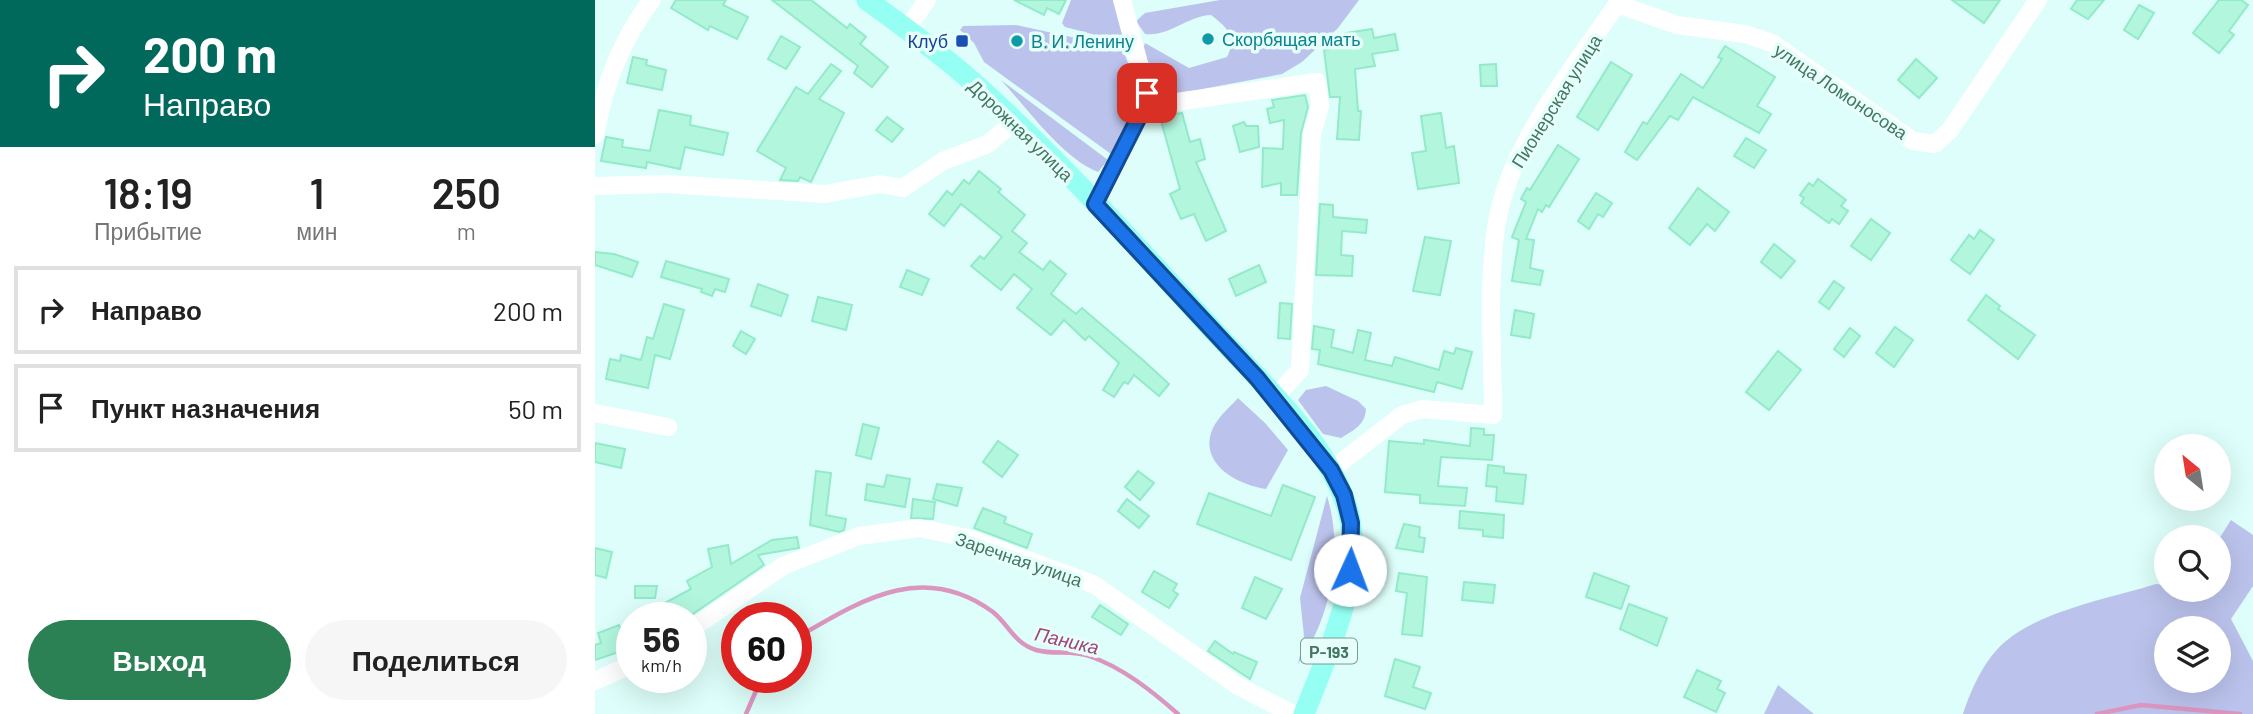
<!DOCTYPE html>
<html lang="ru">
<meta charset="utf-8">
<style>
body{margin:0;font-family:Barlow,sans-serif;background:#f6f6f6;color:#222;height:100vh;display:flex;flex-direction:column;font-size:26px;white-space:nowrap}
*{box-sizing:border-box;margin:0}
p{font-size:23px;color:#767676}
.icon{flex:none;width:38px;height:38px;fill:none;stroke:currentColor;stroke-width:2;stroke-linecap:round;stroke-linejoin:round}
.map{position:relative;flex:1;overflow:hidden}
.side{display:flex;flex-direction:column;background:#fff;width:595px}
.side>*{flex:none}
.top-card{background:#00695c;color:#fff;overflow:hidden}
.needle{width:46px;rotate:330deg}
.controls{position:absolute;left:1559px;top:434px;display:grid;gap:14px}
.controls a{display:grid;place-items:center;width:77px;height:77px;border-radius:50%;background:#fff;box-shadow:0 7px 28px #0002;font-size:35px}
.speed{position:absolute;left:21px;top:602px;display:flex;gap:14px;font-size:35px;font-weight:700;text-align:center}
.speed>*{display:grid;place-content:center;width:91px;height:91px;border-radius:50%;background:#fff;box-shadow:0 7px 28px #0002;line-height:1}
.speed small{font-size:18px;font-weight:400}
.speed .limit{border:10px solid #d22;background:#fff;color:#111}
.pin{position:absolute;display:grid;place-items:center;width:60px;height:60px;color:#fff;margin:-30px;border-radius:14px;box-shadow:0 4px 10px #0006}
.me{position:absolute;width:77px;margin:-38px;rotate:2deg;stroke-linejoin:round;filter:drop-shadow(0 0 5px #0008)}
.turn{display:flex;align-items:center;gap:24px;height:147px;padding:0 28px;font-size:32px}
.turn .icon{width:91px;height:91px;stroke-width:2.5}
.turn b{display:block;font-size:49px;line-height:60px}
.eta{display:flex;justify-content:space-evenly;align-items:center;height:119px;text-align:center}
.eta b{font-size:42px;font-weight:600;line-height:49px}
.action{display:flex;gap:14px;margin-top:auto;padding:14px 28px}
.action a{flex:1;height:80px;border-radius:42px;background:#2b8054;color:#fff;font-size:28px;font-weight:600;line-height:80px;text-align:center}
.action a+a{background:#f6f6f6;color:#222}
ul{padding:0;list-style:none}
li{display:flex;align-items:center;gap:21px;height:88px;margin:0 14px 10px;padding:0 14px;border:4px solid #e0e0e0;border-radius:0px}
li div{flex:1}
li b{display:block;font-size:26px}
li em{font-style:normal}
main{display:flex;flex:1;min-height:0}
.map>svg:first-child{display:block}
.green{fill:#bbc3ec;fill-rule:evenodd}
.lines{fill:none;stroke-linecap:round;stroke-linejoin:round}
.stream{stroke:#db96bf;stroke-width:4.5}
.building{fill:#b3f6de;stroke:#92eac9;stroke-width:2}
.minor{stroke:#fff;stroke-width:18}
.major{stroke:#94fff2;stroke-width:21}
.route-casing{stroke:#114b97;stroke-width:18}
.route{stroke:#1a73e8;stroke-width:12}
.culture-dot{fill:#0f9aa8;stroke:#e6fffb;stroke-width:2.5}
.transit-dot{fill:#1a4fb4;stroke:#e6fffb;stroke-width:2.5}
.labels{text-anchor:middle;dominant-baseline:central;stroke-width:7;stroke-linejoin:round;paint-order:stroke}
.shield{fill:#e6fffb;stroke:#759f90;stroke-width:2}
.shield-label{font-size:16px;font-weight:bold;fill:#447662}
.culture-label{font-size:18px;fill:#0d838f;stroke:#e6fffb;text-anchor:start}
.transit-label{font-size:18px;fill:#164399;stroke:#e6fffb;text-anchor:end}
.street-label{font-size:18px;fill:#447662;stroke:#e6fffb}
.water-label{font-size:19px;font-style:italic;fill:#a1447a;stroke:#e6fffb}
</style>
<main>
<section class="side">
<div class="top-card">
<div class="turn"><svg class="icon" aria-label="right" viewBox="0 0 24 24"><path d="M7 20v-9h11M14 6l5 5-5 5"/></svg><div><b>200 m</b>Направо</div></div>
</div>
<div class="eta">
<div><b>18:19</b><p>Прибытие</p></div>
<div><b>1</b><p>мин</p></div>
<div><b>250</b><p>m</p></div>
</div>
<ul>
<li><svg class="icon" aria-label="right" viewBox="0 0 24 24"><path d="M7 20v-9h11M14 6l5 5-5 5"/></svg><div><b>Направо</b></div><em>200 m</em></li>
<li><svg class="icon" aria-label="arrive" viewBox="0 0 24 24"><path d="M6 21V4h12l-3 4 3 4H6"/></svg><div><b>Пункт назначения</b></div><em>50 m</em></li>
</ul>
<div class="action"><a>Выход</a><a>Поделиться</a></div>
</section>
<div class="map">
<svg width="1658" height="714" viewBox="0 0 1658 714">
<rect width="100%" height="100%" fill="#ddfefa"/>
<g class="green">
<path d="M476,0H519L531,32L520,40L470,27L467,23Z"/>
<path d="M625,0H764L743,28L707,62L687,74L565,97L561,94L556,67L547,51L550,43L594,68L632,57C642,37 632,27 616,15C592,16 574,37 550,34L541,21L550,13Z"/>
<path d="M421,25L527,48C549,101 541,105 516,154L389,62L379,43L365,30L368,26Z"/>
<path d="M406,80L513,160L503,172C467,158 432,108 406,80Z"/>
<path d="M731,386L763,401L771,409C770,425 759,430 746,438L728,434L703,400L711,390Z"/>
<path d="M643,398L670,423L693,450L671,489C642,485 602,463 618,428C623,417 635,407 643,398Z"/>
<path d="M732,496C749,550 736,619 703,664L709,636L705,598Z"/>
<path d="M1636,520L1658,535V586L1636,619L1658,661V714H1368C1376,689 1390,658 1411,641C1448,610 1516,598 1561,584L1571,585L1572,590H1624V539ZM1572,628H1624V681H1572Z"/>
<path d="M1183,685L1219,714H1169Z"/>
</g>
<g class="lines">
<g class="stream">
<path d="M201,638C265,601 327,560 398,612C414,625 419,643 441,650C458,655 477,650 494,656C527,667 557,691 583,714"/>
<path d="M151,714L167,677"/>
<path d="M1502,714L1546,705L1645,714"/>
</g>
</g>
<g class="building">
<path d="M81,0H131L128,5L153,17L142,39L115,26L113,30L76,8Z"/>
<path d="M177,0H216L252,28L255,24L271,37L265,44L293,67L277,87L259,73L263,66Z"/>
<path d="M419,0H471L464,14L452,8L449,15Z"/>
<path d="M1357,0H1405L1389,23Z"/>
<path d="M1482,0H1509L1493,19L1476,9Z"/>
<path d="M1624,0H1646L1653,5L1634,31L1639,35L1624,53L1598,33Z"/>
<path d="M1544,5L1559,13L1543,39L1529,30Z"/>
<path d="M777,29L779,38L800,34L803,50L777,54L780,66L760,69L763,111H766L764,140L742,139L745,97H735L729,50L753,45L751,33Z"/>
<path d="M186,36L205,47L191,69L173,59Z"/>
<path d="M1130,46L1180,77L1162,106L1176,114L1164,133L1098,97L1083,120L1075,116L1042,160L1030,152L1048,122L1052,124L1086,74L1108,88L1127,59L1123,57Z"/>
<path d="M38,57L52,60L51,65L71,70L67,90L32,83Z"/>
<path d="M1321,59L1342,78L1324,98L1303,80Z"/>
<path d="M1016,62L1037,75L1003,130L982,117Z"/>
<path d="M236,64L246,71L224,99L249,113L216,182L205,177L203,181L185,180L191,168L162,151L201,87L213,94Z"/>
<path d="M901,64L902,86H886L885,65Z"/>
<path d="M710,95L713,107L706,133L702,195H686V183L667,187L668,148L688,149L689,120L675,123L672,109L679,107L677,100Z"/>
<path d="M64,110L96,116L95,125L133,133L128,155L90,147L85,169L52,162L51,168L6,161L11,137L28,140L27,147L55,151Z"/>
<path d="M587,113L595,142L605,139L610,159L601,162L631,231L611,241L599,214L586,219L575,194L585,189L565,117Z"/>
<path d="M846,113L851,148L859,146L864,183L823,189L817,153L831,151L826,116Z"/>
<path d="M292,117L308,129L297,142L281,130Z"/>
<path d="M649,122L651,126H663L664,147L645,152L638,126Z"/>
<path d="M1151,138L1171,150L1159,168L1139,156Z"/>
<path d="M963,145L984,159L954,207L951,205L947,212L943,209L931,239L939,240L935,268L948,271L945,285L917,281L924,240L917,237L931,202L926,199L932,188L935,190Z"/>
<path d="M384,171L406,189L403,192L430,215L417,231L432,243L424,252L448,270L455,261L471,274L456,294L481,314L487,308L549,361L574,384L564,396L539,375L533,384L529,382L519,397L508,390L524,363L494,336L490,340L469,320L456,335L422,308L437,289L419,274L406,290L376,266L385,256L389,259L407,237L366,204L349,226L334,214L352,191L357,195L369,180L374,184Z"/>
<path d="M1223,179L1251,200L1246,206L1253,211L1244,224L1237,219L1234,223L1206,203L1209,198L1205,195L1214,183L1218,186Z"/>
<path d="M1103,188L1134,212L1120,231L1112,224L1095,245L1074,228Z"/>
<path d="M1001,193L1017,203L1008,217L1003,214L994,229L983,221Z"/>
<path d="M725,204L738,205V217L772,220L771,233L747,231L746,255L758,256L757,276L721,275Z"/>
<path d="M1276,219L1295,233L1276,260L1256,246Z"/>
<path d="M1385,230L1399,240L1375,274L1356,260L1374,235L1379,239Z"/>
<path d="M830,237L856,241L845,295L818,291Z"/>
<path d="M1179,244L1200,261L1186,278L1166,262Z"/>
<path d="M0,252L19,254L43,262L37,277L0,265Z"/>
<path d="M71,261L134,279L130,292L120,289L117,296L106,292L107,289L66,277Z"/>
<path d="M664,265L671,282L641,296L634,279Z"/>
<path d="M312,270L334,279L327,295L305,287Z"/>
<path d="M1239,281L1249,288L1234,309L1224,302Z"/>
<path d="M163,284L193,295L186,316L156,306Z"/>
<path d="M1391,295L1405,306L1403,309L1440,335L1423,359L1373,320Z"/>
<path d="M223,297L257,305L251,330L217,321Z"/>
<path d="M685,303L697,304L695,339L683,338Z"/>
<path d="M69,304L89,310L75,359L60,355L53,388L11,379L15,359L25,361L26,355L46,360L52,337L58,339Z"/>
<path d="M920,310L939,314L935,338L916,335Z"/>
<path d="M719,326L739,330L736,347L758,353L763,330L776,333L770,360L797,366L800,357L844,370L849,351L859,354L861,348L877,352L867,389L842,382L839,392L723,364L725,350L717,349Z"/>
<path d="M1300,327L1318,340L1299,367L1281,353Z"/>
<path d="M1255,328L1265,336L1249,357L1239,349Z"/>
<path d="M146,331L160,339L151,354L138,346Z"/>
<path d="M1183,351L1206,370L1174,410L1151,392Z"/>
<path d="M268,424L284,428L276,459L261,455Z"/>
<path d="M876,428L889,429V435H899L897,460L846,457L843,486L872,488L870,506L825,503V495L790,492L794,441L829,444V440L875,446Z"/>
<path d="M403,441L423,455L407,477L388,462Z"/>
<path d="M0,443L30,449L26,468L0,462Z"/>
<path d="M893,465L909,467V473L931,475L928,504L901,501L902,487L891,486Z"/>
<path d="M221,471L236,473L231,515L251,519L249,530L244,532L215,525Z"/>
<path d="M543,471L559,483L545,500L530,487Z"/>
<path d="M292,475L315,479L310,507L270,500L272,484L289,487Z"/>
<path d="M342,484L367,488L362,506L338,499Z"/>
<path d="M688,485L720,497L696,560L602,524L614,493L676,516Z"/>
<path d="M318,499L340,502L338,519L316,518Z"/>
<path d="M532,499L554,516L544,528L523,511Z"/>
<path d="M388,508L411,517L409,523L437,534L432,548L379,528Z"/>
<path d="M865,511L909,515L908,538L888,536V530L864,528Z"/>
<path d="M809,524L825,527L824,537L830,538L828,552L801,548Z"/>
<path d="M202,537L204,548L163,555L169,565L92,618H54L71,610L68,604L96,589L92,581L117,567L113,549L133,545L136,564L177,540Z"/>
<path d="M0,548L17,552L11,578L0,575Z"/>
<path d="M559,571L582,584L578,591L583,594L574,608L547,592Z"/>
<path d="M804,573L832,577L827,636L807,634L812,593L801,591Z"/>
<path d="M999,573L1034,586L1026,609L991,597Z"/>
<path d="M660,577L687,589L671,619L647,608Z"/>
<path d="M869,582L900,585L898,603L867,600Z"/>
<path d="M40,586H62L60,598H40Z"/>
<path d="M1034,604L1072,618L1062,646L1025,629Z"/>
<path d="M505,605L533,624L526,635L497,617Z"/>
<path d="M24,625L33,649L0,660V645L6,643L3,633Z"/>
<path d="M620,641L638,654L639,652L662,662L655,679L613,651Z"/>
<path d="M800,659L825,667L818,687L836,693L830,709L790,696Z"/>
<path d="M1102,670L1126,681L1122,689L1130,693L1121,712L1089,697Z"/>
</g>
<g class="lines">
<g class="minor">
<path d="M1022,4L1082,25L1150,34L1177,43L1318,141L1340,144L1355,130L1443,0"/>
<path d="M312,29L332,0"/>
<path d="M551,103L567,104L722,82L725,106L717,134L705,370L679,398"/>
<path d="M0,135C9,85 26,40 57,0"/>
<path d="M0,186L72,184L230,194L285,184L308,188L348,161L393,144L420,121"/>
<path d="M501,204L551,103L552,93L527,0"/>
<path d="M0,413L73,427"/>
<path d="M736,470L807,415L828,409L898,415C898,354 892,289 901,228C912,147 980,66 1025,0"/>
<path d="M96,629L188,566L264,536L324,528L373,538L500,585L643,686L698,714"/>
<path d="M0,681L37,664"/>
</g>
<path class="major" d="M272,0C316,32 361,65 401,103C477,174 547,252 617,329C663,379 743,452 755,520C766,585 732,655 709,714"/>
</g>
<g class="lines">
<g class="route-casing">
<path id="route" d="M552,93L551,103L500,204L662,378L736,470L749,495L756,523L755,570"/>
</g>
<use href="#route" class="route"/>
</g>
<g class="culture-dot">
<circle cx="613" cy="39" r="7"/>
<circle cx="422" cy="41" r="7"/>
</g>
<rect class="transit-dot" x="360" y="34" width="14" height="14" rx="3.5"/>
<g class="labels">
<rect class="shield" x="706" y="638.5" width="56" height="25" rx="5"/>
<g class="shield-label">
<text x="734" y="651">Р-193</text>
</g>
<g class="culture-label">
<text x="627" y="39">Скорбящая мать</text>
<text x="436" y="41">В. И. Ленину</text>
</g>
<g class="transit-label">
<text x="353" y="41">Клуб</text>
</g>
<g class="street-label">
<text transform="translate(1246 91) rotate(34)">улица Ломоносова</text>
<text transform="translate(961 101) rotate(-58)">Пионерская улица</text>
<text transform="translate(426 130) rotate(44)">Дорожная улица</text>
<text transform="translate(424 559) rotate(19)">Заречная улица</text>
</g>
<g class="water-label">
<text transform="translate(472 640) rotate(13)">Паника</text>
</g>
</g>
</svg>
<div class="controls">
<a><svg class="needle" viewBox="-14 -14 28 28"><path d="M0-13l5 13h-10z" fill="#e53935"/><path d="M0 13l5-13h-10z" fill="#767676"/></svg></a>
<a><svg class="icon" aria-label="search" viewBox="0 0 24 24"><circle cx="10" cy="10" r="6"/><path d="M15 15l6 6"/></svg></a>
<a><svg class="icon" aria-label="layers" viewBox="0 0 24 24"><path d="M12 4l9 5-9 5-9-5zM3 14l9 5 9-5"/></svg></a>
</div>
<div class="speed"><div>56<small>km/h</small></div><div class="limit">60</div></div>
<div class="pin" style="left:552px;top:93px;background:#d93025"><svg class="icon" aria-label="arrive" viewBox="0 0 24 24"><path d="M6 21V4h12l-3 4 3 4H6"/></svg></div>
<svg class="me" style="left:755px;top:570px" viewBox="-20 -20 40 40"><circle r="19" fill="#fff"/><path d="M0-13L10 11 0 6-10 11z" fill="#1a73e8"/></svg>
</div>
</main>
